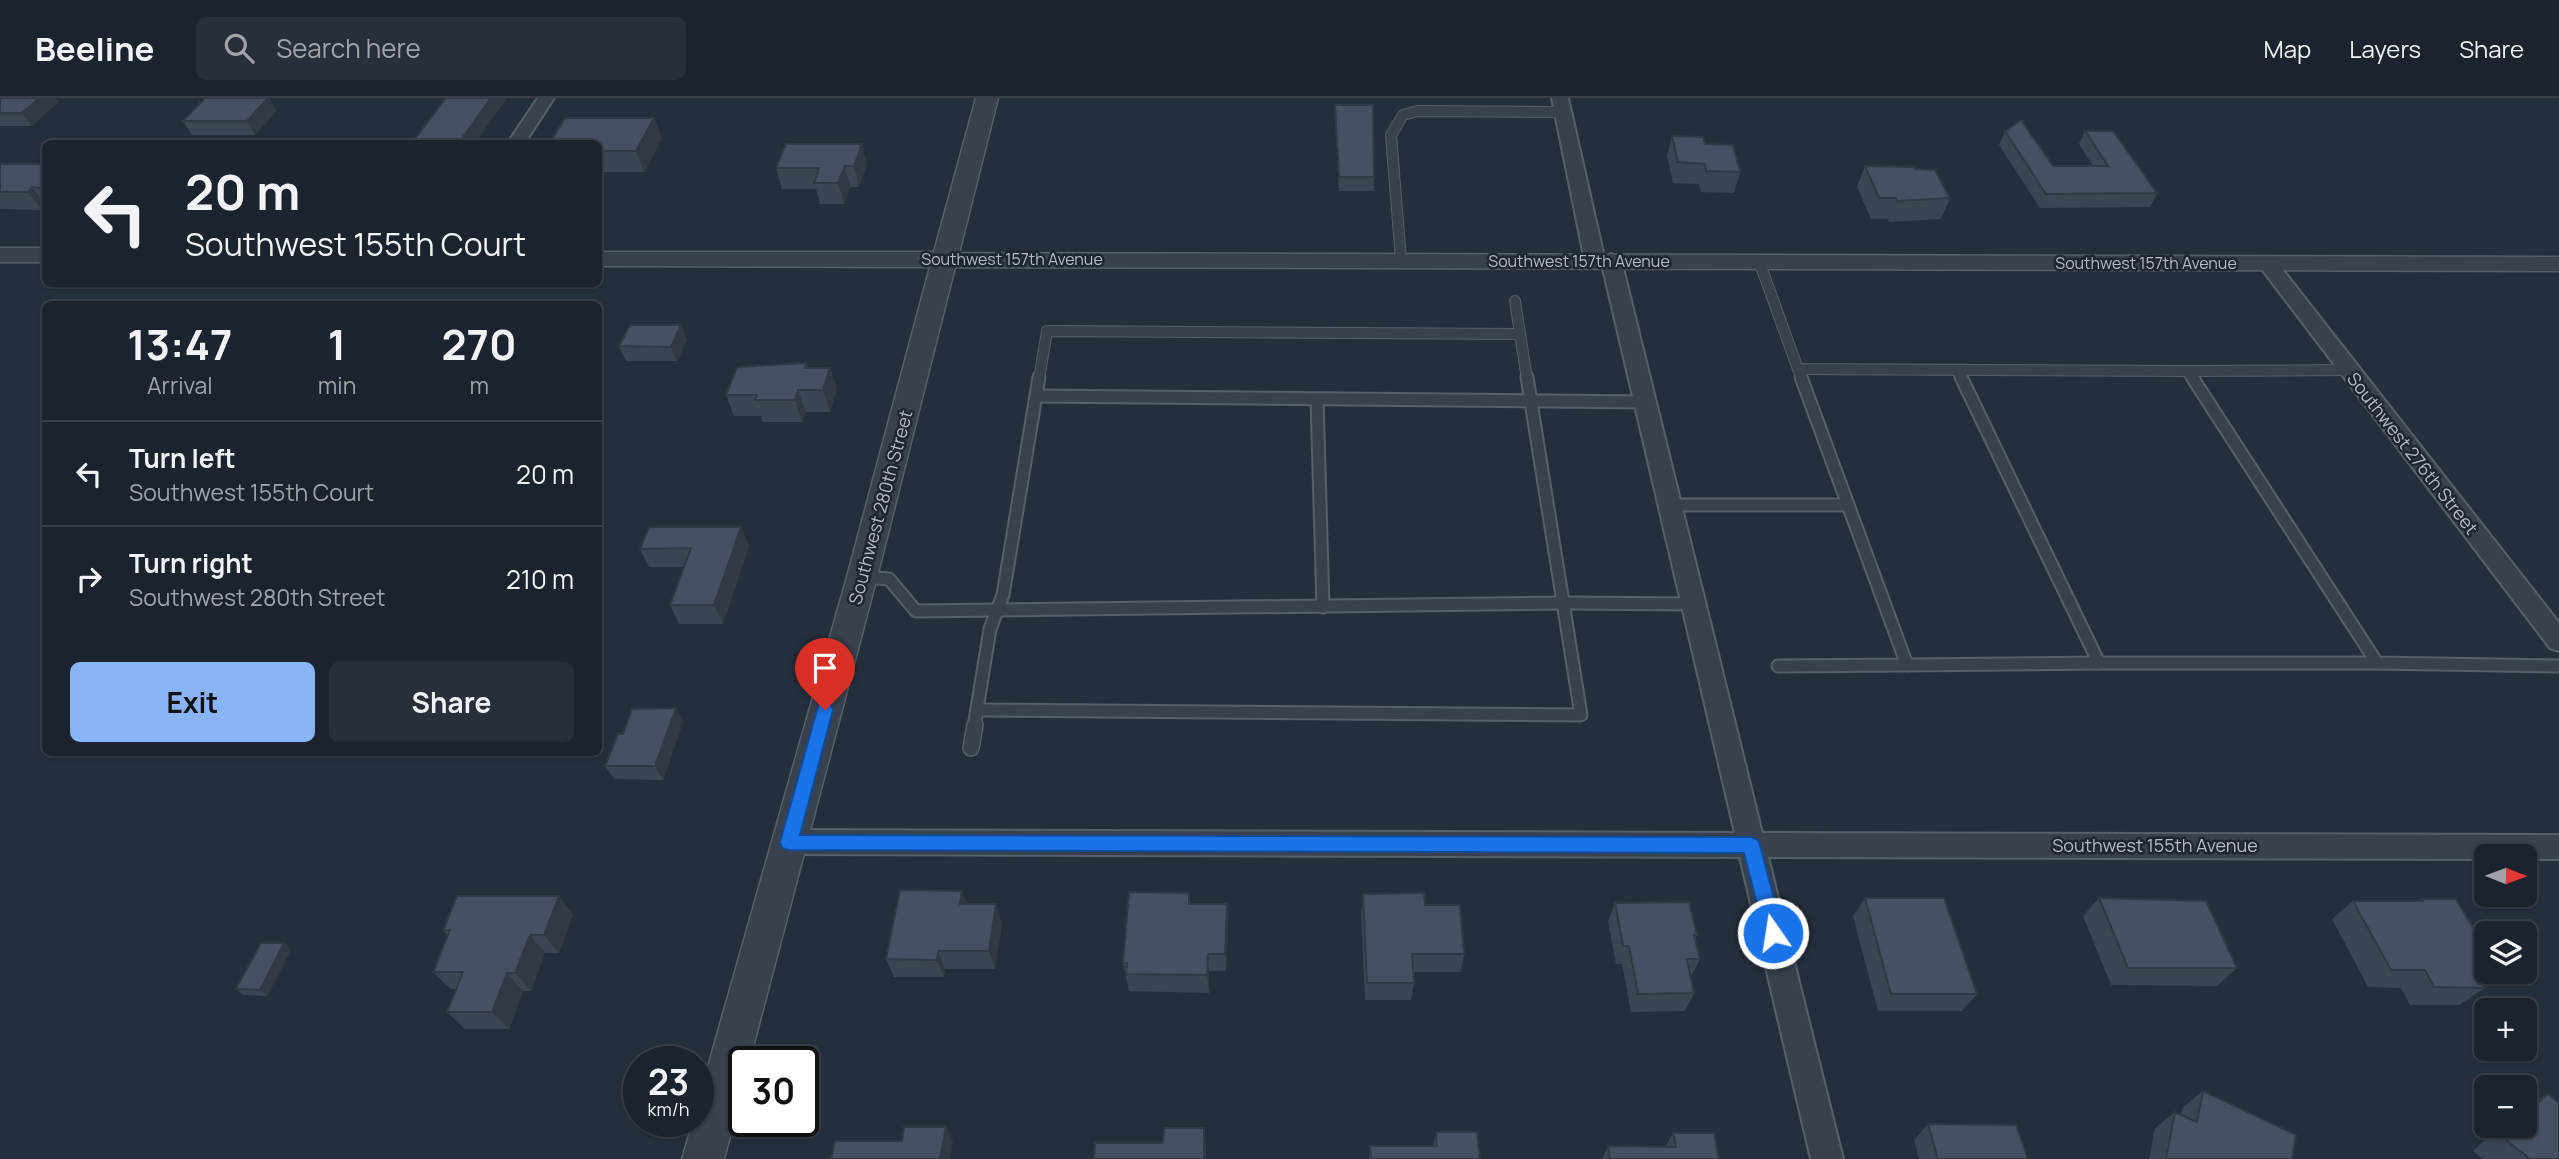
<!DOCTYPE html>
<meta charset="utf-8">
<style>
body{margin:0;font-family:Manrope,sans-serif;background:#282f3a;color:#f1f3f6;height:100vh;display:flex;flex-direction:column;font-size:26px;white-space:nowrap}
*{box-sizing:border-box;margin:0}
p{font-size:23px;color:#a0a4aa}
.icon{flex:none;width:38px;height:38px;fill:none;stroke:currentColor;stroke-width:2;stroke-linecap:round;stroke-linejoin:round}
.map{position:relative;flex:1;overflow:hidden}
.details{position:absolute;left:42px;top:203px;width:560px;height:455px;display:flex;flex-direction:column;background:#1b232e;border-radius:10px;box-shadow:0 2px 5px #0004,0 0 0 2px #39404a}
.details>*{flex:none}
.guide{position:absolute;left:42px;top:42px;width:560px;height:147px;border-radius:10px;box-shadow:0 2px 5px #0004,0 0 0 2px #39404a;background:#1b232e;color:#f1f3f6;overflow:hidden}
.needle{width:46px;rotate:91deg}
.fabs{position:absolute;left:2474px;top:746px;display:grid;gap:14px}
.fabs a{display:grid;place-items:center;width:63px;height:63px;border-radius:10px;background:#1b232e;box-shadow:0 2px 5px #0004,0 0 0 2px #39404a;font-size:35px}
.speed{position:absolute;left:623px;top:948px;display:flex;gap:14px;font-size:35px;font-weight:700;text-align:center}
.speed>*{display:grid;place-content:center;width:91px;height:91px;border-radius:50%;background:#1b232e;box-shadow:0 2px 5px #0004,0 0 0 2px #39404a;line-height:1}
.speed small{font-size:18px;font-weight:400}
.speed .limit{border:4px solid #111;border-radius:10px;background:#fff;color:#111}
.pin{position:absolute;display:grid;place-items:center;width:60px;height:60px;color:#fff;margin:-72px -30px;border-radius:50% 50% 50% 0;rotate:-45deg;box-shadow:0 0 7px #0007}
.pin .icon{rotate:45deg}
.me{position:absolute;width:77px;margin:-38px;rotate:347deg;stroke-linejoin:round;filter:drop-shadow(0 0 5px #0008)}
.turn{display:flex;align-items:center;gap:24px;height:147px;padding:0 28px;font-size:32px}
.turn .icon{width:91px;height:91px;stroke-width:2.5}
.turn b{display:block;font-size:49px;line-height:60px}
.eta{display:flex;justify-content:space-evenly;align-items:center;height:119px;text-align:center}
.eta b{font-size:42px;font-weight:700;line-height:49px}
.action{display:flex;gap:14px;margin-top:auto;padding:14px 28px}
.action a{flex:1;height:80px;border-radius:10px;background:#8ab4f8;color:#111;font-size:28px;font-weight:700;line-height:80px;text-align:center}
.action a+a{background:#282f3a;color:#f1f3f6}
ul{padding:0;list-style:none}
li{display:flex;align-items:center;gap:21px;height:105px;padding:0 28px;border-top:2px solid #39404a}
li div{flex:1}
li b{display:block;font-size:26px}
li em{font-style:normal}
header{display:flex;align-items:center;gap:42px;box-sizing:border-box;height:98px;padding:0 35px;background:#1b232e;border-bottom:2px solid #39404a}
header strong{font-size:33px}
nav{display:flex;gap:38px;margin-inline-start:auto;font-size:24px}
.search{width:490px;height:63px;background:#282f3a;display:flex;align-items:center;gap:18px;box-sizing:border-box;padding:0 24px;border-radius:10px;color:#a0a4aa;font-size:26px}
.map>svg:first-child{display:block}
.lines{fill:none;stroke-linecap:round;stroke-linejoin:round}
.service-far2-casing{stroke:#565f6c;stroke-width:12}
.service-far1-casing{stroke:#565f6c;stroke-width:15}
.service-casing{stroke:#565f6c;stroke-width:18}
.minor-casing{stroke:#565f6c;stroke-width:4}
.tertiary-casing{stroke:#565f6c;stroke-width:3}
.service-far2{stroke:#38414e;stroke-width:10}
.service-far1{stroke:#38414e;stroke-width:11}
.service{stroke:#38414e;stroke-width:15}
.minor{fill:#38414e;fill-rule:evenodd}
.tertiary{fill:#38414e;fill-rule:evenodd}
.wall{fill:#3b4654}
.shaded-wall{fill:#303945}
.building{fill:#455162;stroke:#303945;stroke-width:2}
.route{fill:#1a73e8;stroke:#114b97;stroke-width:2}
.labels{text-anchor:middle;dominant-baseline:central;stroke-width:5;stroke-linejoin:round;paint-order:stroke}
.far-street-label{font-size:16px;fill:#b4bcc9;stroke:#1d2633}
.street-label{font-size:18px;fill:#b4bcc9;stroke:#1d2633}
</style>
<header>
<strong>Beeline</strong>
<div class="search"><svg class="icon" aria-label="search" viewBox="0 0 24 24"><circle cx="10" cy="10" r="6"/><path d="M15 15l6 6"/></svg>Search here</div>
<nav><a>Map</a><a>Layers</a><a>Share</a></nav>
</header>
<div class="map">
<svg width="2559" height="1061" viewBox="0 0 2559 1061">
<rect width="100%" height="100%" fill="#242f3e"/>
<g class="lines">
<g class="service-far2-casing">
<g id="service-far2">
<path d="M1401,162L1391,37L1403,17L1418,13L1563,14"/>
<path d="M1759,163L1798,271L2188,273"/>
<path d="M1515,203L1527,281"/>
<path d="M1798,271L1802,281"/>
<path d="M1958,272L1962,281"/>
<path d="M1039,281L1047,233L1520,236"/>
<path d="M2193,281L2188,273L2350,272"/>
</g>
</g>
<g class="service-far1-casing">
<g id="service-far1">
<path d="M1961,279L2099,565H2377"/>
<path d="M2192,279L2377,565L2559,568"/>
<path d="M1036,298L1644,304"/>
<path d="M1317,301L1323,509"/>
<path d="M1669,407H1848"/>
<path d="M862,479L889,481L916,513L1564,505L1693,506"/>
<path d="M1907,567L2099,565"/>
<path d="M1778,568L1907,567L1801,279"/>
<path d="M977,612L1581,617L1527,279"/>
<path d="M974,629L990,531L1003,497L1039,279"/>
</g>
</g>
<g class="service-casing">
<path id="service" d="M971,650L975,627"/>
</g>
<g class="minor-casing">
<g id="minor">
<path d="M538,0H554L524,46H507Z"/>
<path d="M1552,0H1568L1604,159L1611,156L1621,162L1762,735L2559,737V761H2525V758H2487V761L1768,759L1843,1061H1811L1740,759L789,756L779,752L775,744L779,736L789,732L1735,735L1602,166L1595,169L1585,163Z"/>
<path d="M2268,160L2275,162L2559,525V553L2550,550L2261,170L2258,166Z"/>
</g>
</g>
<g class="tertiary-casing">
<g id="tertiary">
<path d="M976,0H998L959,155L2559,159V173L955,169L877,479L749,964H744V985L724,1061H682L693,1024H698V1004L847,479L930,169L598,168V154H934Z"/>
<rect x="0" y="150" width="46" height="14"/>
</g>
</g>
<use href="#service-far2" class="service-far2"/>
<use href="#service-far1" class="service-far1"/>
<use href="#service" class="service"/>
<use href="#minor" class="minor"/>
<use href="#tertiary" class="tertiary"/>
</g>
<g class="wall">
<path d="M0,0L59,3L32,28H0Z"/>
<path d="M1335,7L1374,79V93H1339L1335,21Z"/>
<path d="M277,13L255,37H192L183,23Z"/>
<path d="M654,20L662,41L644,74H598V46Z"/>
<path d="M2005,33L2053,68H2093L2079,46L2085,33L2157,95L2150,109L2040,110L1999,47Z"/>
<path d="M1672,38L1705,46L1740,74L1734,95L1701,94L1699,86L1673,85L1667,58Z"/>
<path d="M0,66H46V108L42,112L0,111Z"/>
<path d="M867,66L859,89H850L844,106H820L816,91H782L776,70Z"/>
<path d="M1865,68L1915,71L1950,100L1941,121L1889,124L1888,121H1871L1857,89Z"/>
<path d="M681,227L687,242L677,263H626L619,248Z"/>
<path d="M806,265L808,270H830L837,291L830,314H806L802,324H763L761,318H734L726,297Z"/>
<path d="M741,429L749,448L723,526H679L670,507L684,469H649L640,451Z"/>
<path d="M683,624L663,682L614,681L605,668Z"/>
<path d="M1363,796L1425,807L1464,856L1461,874H1413L1414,885L1411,902H1365L1361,814Z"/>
<path d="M1865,800L1977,896L1962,913H1878L1853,818Z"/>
<path d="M2099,800L2237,870L2217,888L2111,887L2083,818Z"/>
<path d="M2422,801L2487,853V873H2496L2481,884L2485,890L2459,907H2410L2401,890L2368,889L2332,821L2353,803H2419Z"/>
<path d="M1615,805L1697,837L1695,840L1700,861L1691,879L1694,895L1685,913L1631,914L1622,866H1616L1608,823Z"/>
<path d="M967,806L1002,825L995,871H945L944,879H894L886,861Z"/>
<path d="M1190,806H1227L1228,824L1226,873H1209V895L1129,893L1123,865Z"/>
<path d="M573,816L559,855H545L531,893H523L509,931H465L447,914L456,891H451L433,874L448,838L443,833Z"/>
<path d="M291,852L267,898L243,897L236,891Z"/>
<path d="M2203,993L2292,1061H2149L2155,1030L2175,1014L2181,1017L2183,1009Z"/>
<path d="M2548,996L2559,1061H2483L2473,1053L2502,1027H2525V1008Z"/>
<path d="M1928,1026L2028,1061H1919L1914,1042Z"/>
<path d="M1436,1034L1480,1061H1369L1370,1048H1433Z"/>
<path d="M1673,1035L1719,1061H1602L1608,1048L1665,1049Z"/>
</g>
<g class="shaded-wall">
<path d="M39,0H56L59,3L32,28L22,15Z"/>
<path d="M268,0H269L277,13L255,37L247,23Z"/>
<path d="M491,0H507L475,46H458Z"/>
<path d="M654,20L662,41L644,74L636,53Z"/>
<path d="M862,46L867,66L859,89L854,68Z"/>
<path d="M845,68L850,89L844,106L838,85Z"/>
<path d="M32,89L46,107L42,112L28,94Z"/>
<path d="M681,227L687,242L677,263L671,249Z"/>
<path d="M830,270L837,291L830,314L823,292Z"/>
<path d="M798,292L806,314L802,324L795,302Z"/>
<path d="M741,429L749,448L723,526L714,507Z"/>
<path d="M676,610L683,624L663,682L655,668Z"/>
<path d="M962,793L969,811L960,806Z"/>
<path d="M559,798L573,816L559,855L544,837Z"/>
<path d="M996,806L1002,825L995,871L989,853Z"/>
<path d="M1227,806L1228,824L1226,873L1225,856Z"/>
<path d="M530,837L545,855L531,893L515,875Z"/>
<path d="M284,845L291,852L267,898L260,892Z"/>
<path d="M938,853L945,871L944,879L937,862Z"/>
<path d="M1208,856L1209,873V895L1207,877Z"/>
<path d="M507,875L523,893L509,931L492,914Z"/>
<path d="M946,1029L953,1044L950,1061H940Z"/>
<path d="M1204,1030L1206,1046V1061H1204Z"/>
</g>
<g class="building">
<path d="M0,0H39L22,15H0Z"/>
<path d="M205,0H268L247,23H183Z"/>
<path d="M446,0H491L458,46H411Z"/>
<path d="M1335,7H1373L1374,79H1339Z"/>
<path d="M565,20H654L636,53H598V46H549Z"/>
<path d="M2021,22L2053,68H2108L2085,33H2113L2157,95L2046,96L2005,33Z"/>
<path d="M1672,38L1703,39L1705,46L1733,47L1740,74L1706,73L1705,66L1678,64Z"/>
<path d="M786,46H862L854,68H845L838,85H814L819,70H776Z"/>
<path d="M0,66H46V86L42,90L32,89L28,94H0Z"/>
<path d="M1865,68L1914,69L1915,71L1935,72L1950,100L1897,103L1896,100H1879Z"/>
<path d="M630,227H681L671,249L619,248Z"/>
<path d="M806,265L805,270H830L823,292H798L795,302H755L757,297H726L737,269Z"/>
<path d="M649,429H741L714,507H670L691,450L640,451Z"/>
<path d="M676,610L655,668H605L618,636H623L632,611Z"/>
<path d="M900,792L962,793L960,806H996L989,853H938L937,862L886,861Z"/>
<path d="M1129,794L1189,795V806H1227L1225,856H1208L1207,877L1126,876L1127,865H1123Z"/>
<path d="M1424,795L1425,807H1460L1464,856H1412L1414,885H1367L1363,796Z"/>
<path d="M457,798H559L544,837H530L515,875H507L492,914H447L463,874H433L450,832L443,833Z"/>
<path d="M1865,800H1944L1977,896H1891Z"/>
<path d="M2099,800L2206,803L2237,870H2128Z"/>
<path d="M2422,801H2456L2487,853V872H2474L2485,890L2434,889L2425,872H2391L2353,803H2423Z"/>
<path d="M1689,804L1697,837H1694L1700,861H1687L1694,895L1638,896L1629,848H1623L1615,805Z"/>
<path d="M261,845H284L260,892L236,891Z"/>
<path d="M2203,993L2296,1037L2292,1061H2166L2175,1014L2197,1024Z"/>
<path d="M2548,996L2559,1005V1061H2530L2501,1038L2513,1027H2525V1016Z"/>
<path d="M1928,1026L2016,1027L2028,1061H1938Z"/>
<path d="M904,1029H946L940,1061H831L835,1043H902Z"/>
<path d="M1164,1030H1204V1061H1094L1095,1045H1163Z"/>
<path d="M1436,1034H1477L1480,1061H1371L1370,1048H1437Z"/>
<path d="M1673,1035H1714L1719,1061H1610L1608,1048L1676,1049Z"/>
</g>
<path class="route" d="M825,605L831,607L833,612L800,737L1751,739L1758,742L1760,747L1783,835L1780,841L1773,844L1766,841L1744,755L789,752L782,750L780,744L817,612L819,607Z"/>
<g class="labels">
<g class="far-street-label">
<text x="1012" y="161">Southwest 157th Avenue</text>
<text x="1579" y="163">Southwest 157th Avenue</text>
<text x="2146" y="165">Southwest 157th Avenue</text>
</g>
<g class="street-label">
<text transform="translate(2413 355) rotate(52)">Southwest 276th Street</text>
<text transform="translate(880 409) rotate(-75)">Southwest 280th Street</text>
<text x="2155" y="747">Southwest 155th Avenue</text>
</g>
</g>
</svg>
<div class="fabs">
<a><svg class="needle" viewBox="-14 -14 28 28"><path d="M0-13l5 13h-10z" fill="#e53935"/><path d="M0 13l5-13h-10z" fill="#a0a4aa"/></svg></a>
<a><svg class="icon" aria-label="layers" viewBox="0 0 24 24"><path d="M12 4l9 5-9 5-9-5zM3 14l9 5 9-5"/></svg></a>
<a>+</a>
<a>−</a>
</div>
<div class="speed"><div>23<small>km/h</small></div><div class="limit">30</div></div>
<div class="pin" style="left:825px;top:612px;background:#d93025"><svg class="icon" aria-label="arrive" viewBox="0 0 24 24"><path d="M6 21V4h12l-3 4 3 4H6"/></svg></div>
<svg class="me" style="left:1773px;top:835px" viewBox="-20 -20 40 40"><circle r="17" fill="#1a73e8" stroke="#fff" stroke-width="3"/><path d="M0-11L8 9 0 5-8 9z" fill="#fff"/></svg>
<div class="guide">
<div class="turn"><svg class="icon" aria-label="left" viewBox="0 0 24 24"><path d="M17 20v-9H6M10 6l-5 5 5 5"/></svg><div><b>20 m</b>Southwest 155th Court</div></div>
</div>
<section class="details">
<div class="eta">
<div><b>13:47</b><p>Arrival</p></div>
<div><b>1</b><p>min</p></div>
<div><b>270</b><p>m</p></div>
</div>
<ul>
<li><svg class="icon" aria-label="left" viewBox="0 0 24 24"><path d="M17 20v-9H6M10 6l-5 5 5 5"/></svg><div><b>Turn left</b><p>Southwest 155th Court</p></div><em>20 m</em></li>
<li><svg class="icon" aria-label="right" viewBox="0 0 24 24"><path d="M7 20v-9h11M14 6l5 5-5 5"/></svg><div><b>Turn right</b><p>Southwest 280th Street</p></div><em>210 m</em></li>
</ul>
<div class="action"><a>Exit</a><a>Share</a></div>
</section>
</div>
